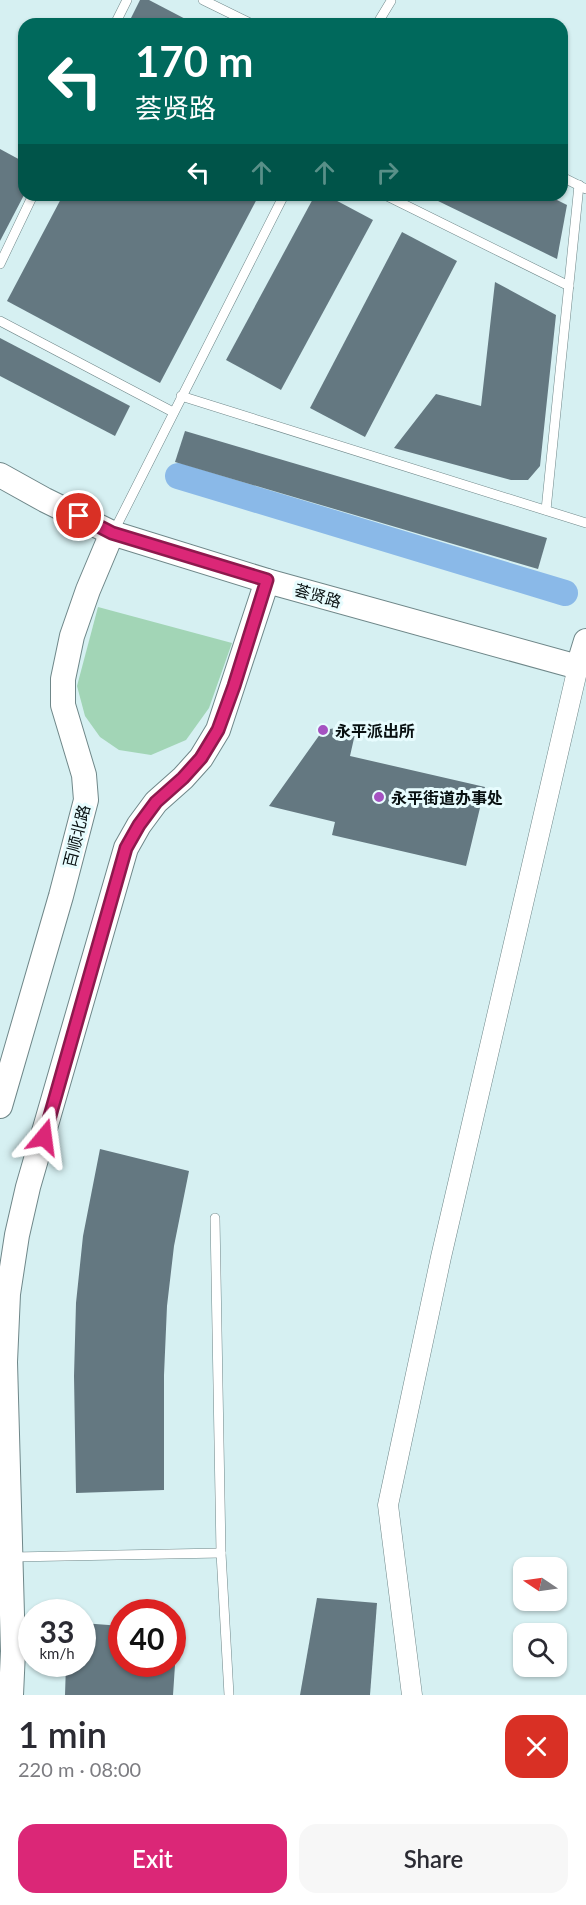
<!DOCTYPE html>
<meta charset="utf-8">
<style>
body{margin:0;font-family:Lato,"Noto Sans SC",sans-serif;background:#f7f7f7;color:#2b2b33;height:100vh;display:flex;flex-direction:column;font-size:22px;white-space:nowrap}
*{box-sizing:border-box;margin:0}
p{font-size:20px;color:#7c7c81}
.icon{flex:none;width:33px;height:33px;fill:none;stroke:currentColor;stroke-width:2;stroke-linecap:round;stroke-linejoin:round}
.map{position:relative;height:1695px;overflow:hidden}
.side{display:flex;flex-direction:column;background:#fff;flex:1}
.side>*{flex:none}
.hud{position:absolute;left:18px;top:18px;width:550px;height:183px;border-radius:18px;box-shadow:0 2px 4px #0004;background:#00695c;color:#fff;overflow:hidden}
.needle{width:39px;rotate:283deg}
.buttons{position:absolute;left:513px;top:1557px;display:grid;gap:12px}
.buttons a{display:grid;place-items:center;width:54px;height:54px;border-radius:12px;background:#fff;box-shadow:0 2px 4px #0004;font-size:30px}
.speed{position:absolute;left:18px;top:1599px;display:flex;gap:12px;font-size:30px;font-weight:700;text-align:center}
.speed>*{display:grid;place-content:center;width:78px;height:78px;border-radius:50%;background:#fff;box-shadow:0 2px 4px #0004;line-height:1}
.speed small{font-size:15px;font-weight:400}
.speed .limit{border:9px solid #d22;background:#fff;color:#111}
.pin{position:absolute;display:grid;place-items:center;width:51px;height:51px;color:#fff;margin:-26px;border:3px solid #fff;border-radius:50%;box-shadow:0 2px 6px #0007}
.me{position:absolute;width:66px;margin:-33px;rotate:16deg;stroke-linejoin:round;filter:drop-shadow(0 0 4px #0008)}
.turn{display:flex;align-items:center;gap:21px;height:126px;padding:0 18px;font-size:27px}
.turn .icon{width:78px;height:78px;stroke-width:2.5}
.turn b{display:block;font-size:42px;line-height:51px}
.lanes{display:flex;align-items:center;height:57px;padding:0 18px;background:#0003;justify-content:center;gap:30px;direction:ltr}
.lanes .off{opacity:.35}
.round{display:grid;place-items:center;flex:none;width:63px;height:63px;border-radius:18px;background:#f7f7f7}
.head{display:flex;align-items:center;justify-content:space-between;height:102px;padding:0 18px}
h1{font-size:36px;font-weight:600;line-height:45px}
.primary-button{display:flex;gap:12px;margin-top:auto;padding:12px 18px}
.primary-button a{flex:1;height:69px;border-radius:18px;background:#db2777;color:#fff;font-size:24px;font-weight:600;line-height:69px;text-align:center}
.primary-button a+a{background:#f7f7f7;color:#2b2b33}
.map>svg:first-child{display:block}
.green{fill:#a2d5b6}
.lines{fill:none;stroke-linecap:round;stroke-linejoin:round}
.canal{stroke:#8ab9e8;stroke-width:26}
.building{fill:#647881}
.service-casing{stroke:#6f8789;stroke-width:10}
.minor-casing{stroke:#6f8789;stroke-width:21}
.tertiary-casing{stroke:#6f8789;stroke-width:26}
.service{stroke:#fff;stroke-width:9}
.minor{stroke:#fff;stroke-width:20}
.tertiary{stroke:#fff;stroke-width:24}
.route-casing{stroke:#8e194d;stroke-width:15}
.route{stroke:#db2777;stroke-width:10}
.poi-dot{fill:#a552c1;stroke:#e7fcfe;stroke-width:2}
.labels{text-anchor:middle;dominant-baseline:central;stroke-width:6;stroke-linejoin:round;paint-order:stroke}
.street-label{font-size:16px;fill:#081011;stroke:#e7fcfe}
.poi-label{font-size:16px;font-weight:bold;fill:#081011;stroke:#e7fcfe;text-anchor:start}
</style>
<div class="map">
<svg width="586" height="1695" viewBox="0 0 586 1695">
<rect width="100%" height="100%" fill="#d6f0f2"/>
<path class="green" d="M98,607L232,643L209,708L186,740L151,755L119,750L100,737L85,716L77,686Z"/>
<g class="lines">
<path class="canal" d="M178,476L565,593"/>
</g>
<g class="building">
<path d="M140,0H149L195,24H128Z"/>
<path d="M0,149L24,162V195L0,241Z"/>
<path d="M63,195H259L160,383L7,301Z"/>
<path d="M315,195H326L373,220L281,390L226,360Z"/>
<path d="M439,195H547L567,205L557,259L436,200Z"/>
<path d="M402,232L457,261L365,437L310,408Z"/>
<path d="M495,282L556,315L540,466L528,480H511L394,448L436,394L481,406Z"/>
<path d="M0,338L130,406L115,436L0,376Z"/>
<path d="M185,431L547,538L538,569L175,462Z"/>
<path d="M357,725L350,756L485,787L466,866L332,835L335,822L269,806L323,730Z"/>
<path d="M100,1149L189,1171L174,1246L167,1306L164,1375V1490L76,1493L74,1376L76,1303L83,1236Z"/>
<path d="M317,1598L377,1603L370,1695H300Z"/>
<path d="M82,1623L122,1626V1664H172L173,1640L176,1650L173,1695H65L66,1664H82Z"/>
</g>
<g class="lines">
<g class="service-casing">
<g id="service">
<path d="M203,0L252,24"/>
<path d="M115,24L127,0"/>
<path d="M377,24L391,1"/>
<path d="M562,177L586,189"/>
<path d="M385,195L569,286"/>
<path d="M0,264L33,195"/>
<path d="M0,321L173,412"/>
<path d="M181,396L586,523"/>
<path d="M546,510L579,185"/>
<path d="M113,533L284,195"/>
<path d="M215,1218L221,1553L229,1695"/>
<path d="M13,1557L221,1553"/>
</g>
</g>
<g class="minor-casing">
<path id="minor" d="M412,1695L388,1505L441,1257L578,667"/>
</g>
<g class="tertiary-casing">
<g id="tertiary">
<path d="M0,475L45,500L112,533L267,581L578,667"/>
<path d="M578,667L586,641"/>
<path d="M0,1106L61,896L86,800L84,775L63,705V679L72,636L88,590L112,533"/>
<path d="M11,1695L13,1651L5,1362L8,1294L17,1235L28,1187L126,848L139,825L156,802L183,778L201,758L218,730L267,581"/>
</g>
</g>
<use href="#service" class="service"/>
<use href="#minor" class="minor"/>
<use href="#tertiary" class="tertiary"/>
</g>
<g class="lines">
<g class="route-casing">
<path id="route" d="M44,1137L126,848L139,825L156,802L183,778L201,758L218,730L234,686L267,580L112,533L79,516"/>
</g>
<use href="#route" class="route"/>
</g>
<g class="poi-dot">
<circle cx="323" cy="730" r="6"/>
<circle cx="379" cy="797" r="6"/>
</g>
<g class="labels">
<g class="street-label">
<text transform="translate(318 595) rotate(16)">荟贤路</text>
<text transform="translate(76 836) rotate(-76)">百顺北路</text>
</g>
<g class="poi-label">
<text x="335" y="730">永平派出所</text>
<text x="391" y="797">永平街道办事处</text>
</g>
</g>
</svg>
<div class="buttons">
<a><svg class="needle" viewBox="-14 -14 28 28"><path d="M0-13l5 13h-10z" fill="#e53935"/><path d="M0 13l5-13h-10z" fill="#7c7c81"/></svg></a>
<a><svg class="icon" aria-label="search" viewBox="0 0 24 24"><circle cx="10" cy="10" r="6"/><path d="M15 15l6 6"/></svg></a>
</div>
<div class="speed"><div>33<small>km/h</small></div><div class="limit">40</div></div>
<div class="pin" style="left:79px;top:516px;background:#d93025"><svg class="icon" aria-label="arrive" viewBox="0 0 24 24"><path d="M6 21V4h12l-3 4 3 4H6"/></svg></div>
<svg class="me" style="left:44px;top:1137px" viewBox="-20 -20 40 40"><path d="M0-17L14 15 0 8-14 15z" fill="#db2777" stroke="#fff" stroke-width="4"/></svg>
<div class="hud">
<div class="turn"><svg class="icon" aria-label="left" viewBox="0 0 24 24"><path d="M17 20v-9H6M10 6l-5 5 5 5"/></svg><div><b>170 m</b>荟贤路</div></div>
<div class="lanes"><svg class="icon" aria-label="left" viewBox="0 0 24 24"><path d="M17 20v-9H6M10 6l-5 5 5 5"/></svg><svg class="icon off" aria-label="ahead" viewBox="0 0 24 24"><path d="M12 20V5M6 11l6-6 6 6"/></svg><svg class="icon off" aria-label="ahead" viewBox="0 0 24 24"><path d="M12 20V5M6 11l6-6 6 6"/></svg><svg class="icon off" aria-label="right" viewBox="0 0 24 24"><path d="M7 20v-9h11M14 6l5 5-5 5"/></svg></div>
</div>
</div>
<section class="side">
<div class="head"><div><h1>1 min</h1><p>220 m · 08:00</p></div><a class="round" style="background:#d93025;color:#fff"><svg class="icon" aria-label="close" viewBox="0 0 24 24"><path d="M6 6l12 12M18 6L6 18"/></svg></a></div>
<div class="primary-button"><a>Exit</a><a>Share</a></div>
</section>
